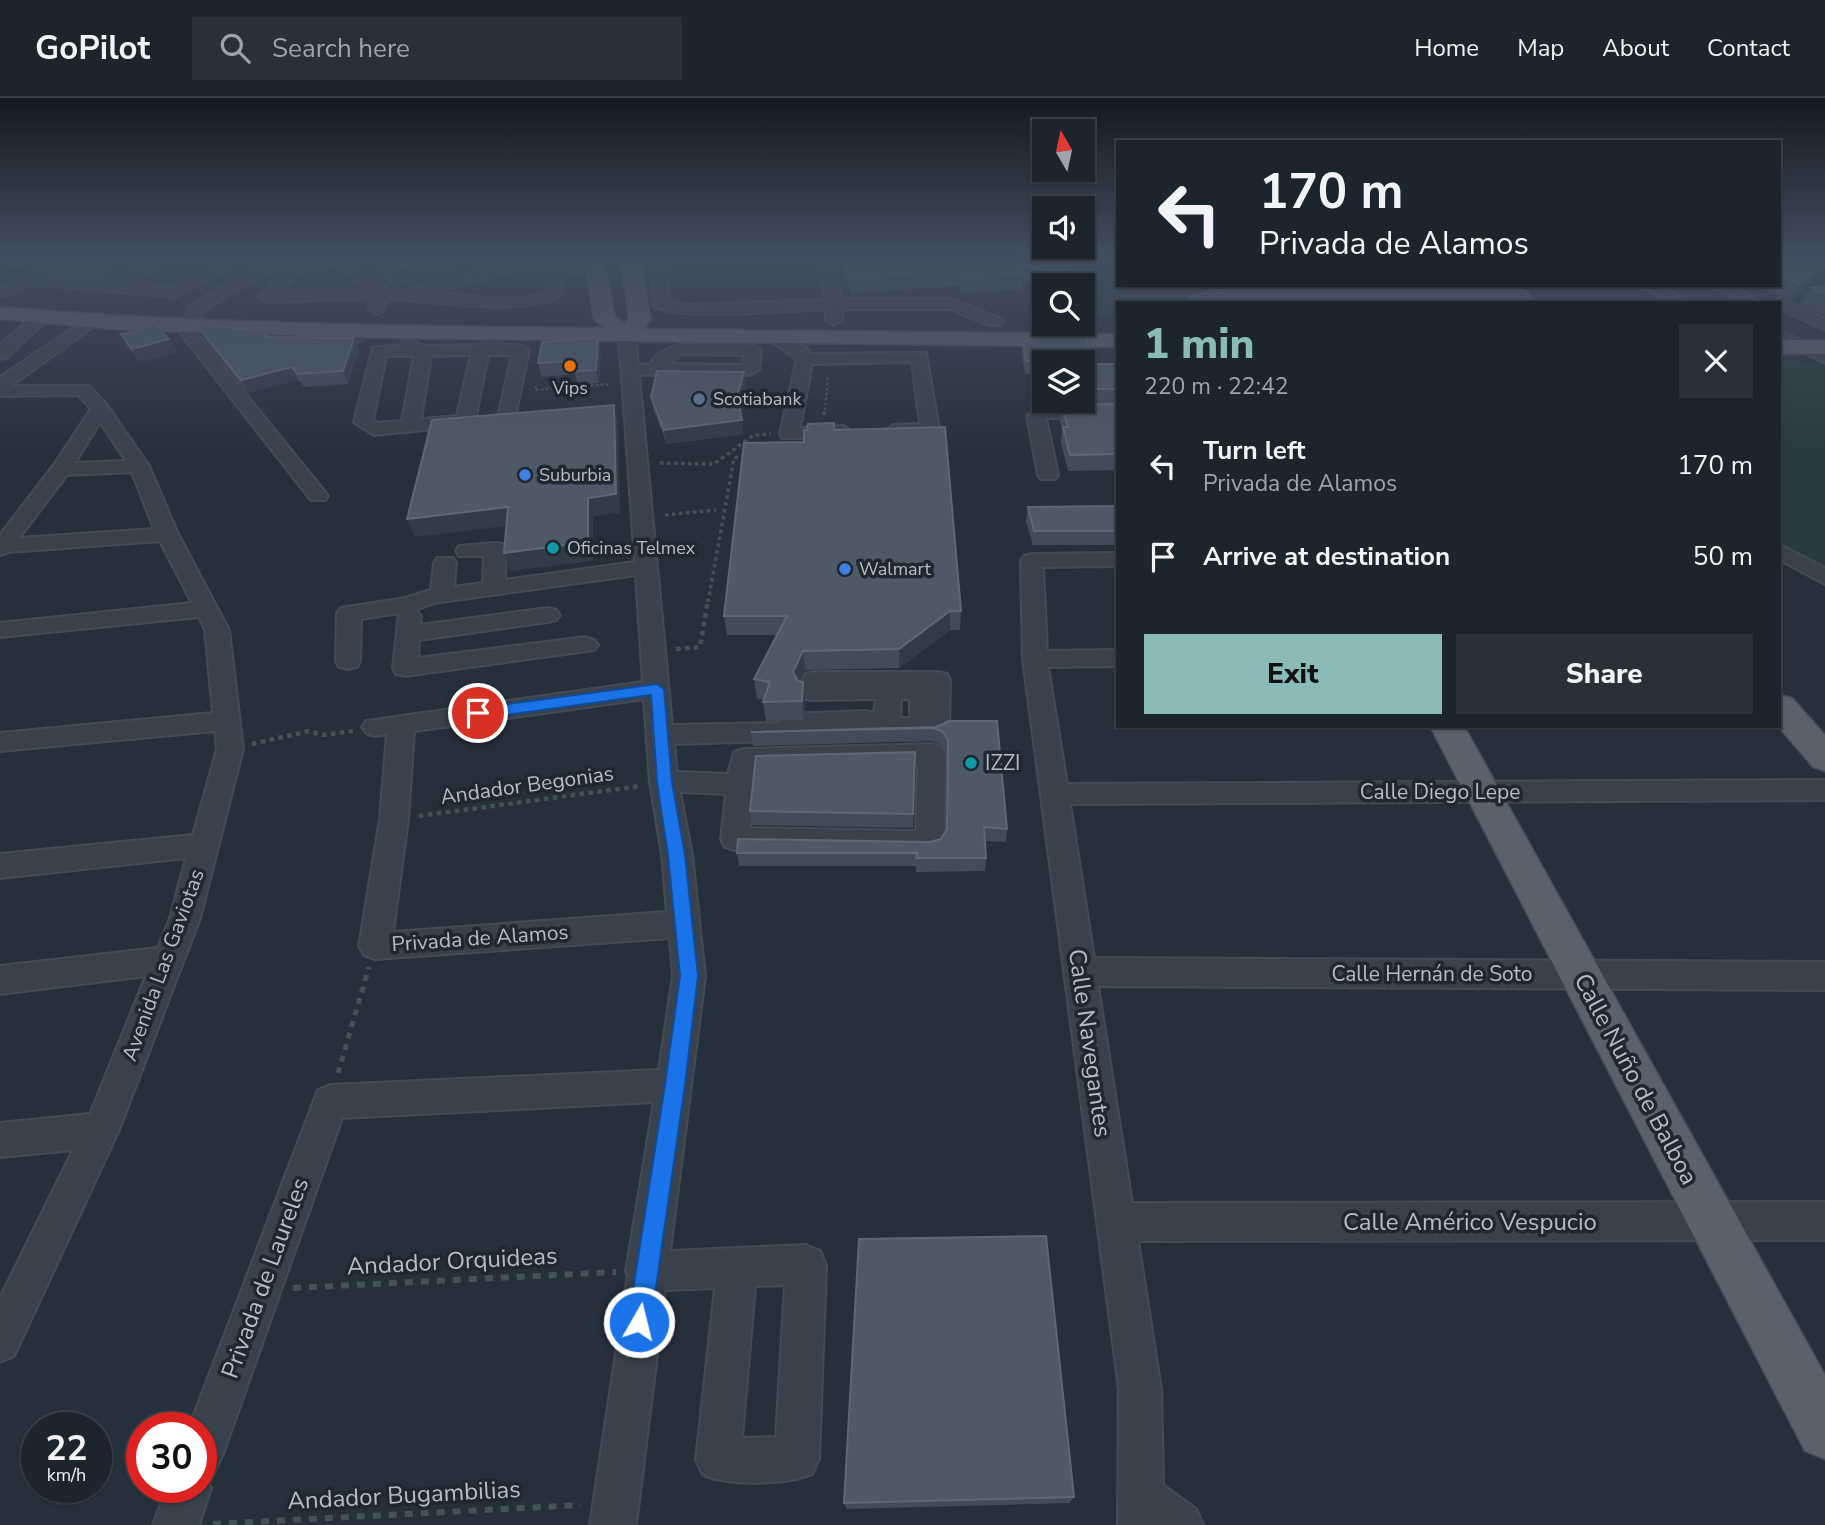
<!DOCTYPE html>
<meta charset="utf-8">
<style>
body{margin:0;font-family:"Nunito Sans",sans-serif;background:#293039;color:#f1f3f6;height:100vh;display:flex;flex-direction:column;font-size:26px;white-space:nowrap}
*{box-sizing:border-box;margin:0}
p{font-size:23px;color:#a0a4aa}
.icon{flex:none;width:38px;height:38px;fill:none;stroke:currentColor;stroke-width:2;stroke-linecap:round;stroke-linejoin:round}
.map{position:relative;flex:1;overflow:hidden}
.details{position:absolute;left:1116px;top:203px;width:665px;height:427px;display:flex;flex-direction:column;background:#1c242d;border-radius:0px;box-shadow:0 2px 5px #0004,0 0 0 2px #3a4149}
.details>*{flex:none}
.hud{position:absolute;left:1116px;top:42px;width:665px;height:147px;border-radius:0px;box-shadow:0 2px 5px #0004,0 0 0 2px #3a4149;background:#1c242d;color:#f1f3f6;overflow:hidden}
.needle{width:46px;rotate:351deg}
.fabs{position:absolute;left:1032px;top:21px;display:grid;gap:14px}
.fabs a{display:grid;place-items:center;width:63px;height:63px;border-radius:0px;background:#1c242d;box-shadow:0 2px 5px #0004,0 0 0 2px #3a4149;font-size:35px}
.speed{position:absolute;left:21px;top:1314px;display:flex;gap:14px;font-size:35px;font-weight:700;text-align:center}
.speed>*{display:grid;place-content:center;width:91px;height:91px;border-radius:50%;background:#1c242d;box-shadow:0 2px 5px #0004,0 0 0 2px #3a4149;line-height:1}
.speed small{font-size:18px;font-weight:400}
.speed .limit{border:10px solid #d22;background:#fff;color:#111}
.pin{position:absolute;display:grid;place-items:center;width:60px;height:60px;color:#fff;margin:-30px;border:4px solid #fff;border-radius:50%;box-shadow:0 2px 7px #0007}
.me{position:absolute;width:77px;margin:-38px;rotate:8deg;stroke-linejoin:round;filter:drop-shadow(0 0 5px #0008)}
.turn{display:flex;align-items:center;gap:24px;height:147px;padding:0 28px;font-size:32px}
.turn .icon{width:91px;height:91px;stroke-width:2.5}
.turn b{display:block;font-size:49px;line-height:60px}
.round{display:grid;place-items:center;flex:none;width:74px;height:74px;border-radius:0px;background:#293039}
.headline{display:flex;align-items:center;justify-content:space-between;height:119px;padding:0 28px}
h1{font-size:42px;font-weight:800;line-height:52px;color:#8bbbb9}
.cta{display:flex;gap:14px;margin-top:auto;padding:14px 28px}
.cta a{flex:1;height:80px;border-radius:0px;background:#8bbbb9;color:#111;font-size:28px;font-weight:800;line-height:80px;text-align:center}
.cta a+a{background:#293039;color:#f1f3f6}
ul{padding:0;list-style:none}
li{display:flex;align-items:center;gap:21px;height:91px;padding:0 28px}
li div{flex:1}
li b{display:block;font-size:26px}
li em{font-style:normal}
header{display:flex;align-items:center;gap:42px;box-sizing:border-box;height:98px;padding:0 35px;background:#1c242d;border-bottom:2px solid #3a4149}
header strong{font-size:33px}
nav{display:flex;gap:38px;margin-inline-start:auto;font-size:24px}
.search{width:490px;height:63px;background:#293039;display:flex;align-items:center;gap:18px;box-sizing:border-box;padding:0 24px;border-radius:0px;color:#a0a4aa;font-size:26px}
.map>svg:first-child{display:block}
.green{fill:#283b3d}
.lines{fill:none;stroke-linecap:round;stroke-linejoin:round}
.minor-casing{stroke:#434b55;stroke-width:4}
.major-casing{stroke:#434b55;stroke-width:3}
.path-far4{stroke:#415455;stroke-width:2.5;stroke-dasharray:2.5 2.5;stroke-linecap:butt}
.path-far3{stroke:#415455;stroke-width:3.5;stroke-dasharray:3.5 3.5;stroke-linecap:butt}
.path-far2{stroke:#415455;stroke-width:4.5;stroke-dasharray:4.5 4.5;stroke-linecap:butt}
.path-far1{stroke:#415455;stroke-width:5;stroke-dasharray:6 6;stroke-linecap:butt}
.path{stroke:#415455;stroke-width:6;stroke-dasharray:8 8;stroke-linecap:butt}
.minor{fill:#39424c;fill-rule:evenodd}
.major{fill:#58616c;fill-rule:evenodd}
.wall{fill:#414c5a}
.shaded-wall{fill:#313c49}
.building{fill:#4d5966;stroke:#5e6875;stroke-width:2}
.route{fill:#1a73e8;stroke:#114b97;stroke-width:2}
.food-dot{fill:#e8710a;stroke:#1f2731;stroke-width:2.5}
.service-dot{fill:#5c6f8a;stroke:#1f2731;stroke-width:2.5}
.shop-dot{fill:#3f7fe0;stroke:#1f2731;stroke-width:2.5}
.culture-dot{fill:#0f9aa8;stroke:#1f2731;stroke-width:2.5}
.labels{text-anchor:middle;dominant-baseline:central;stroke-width:7;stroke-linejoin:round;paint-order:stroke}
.far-poi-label{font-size:18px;fill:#b5bdc7;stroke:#1f2731;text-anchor:start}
.poi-label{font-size:21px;fill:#b5bdc7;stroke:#1f2731;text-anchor:start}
.street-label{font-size:21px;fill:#b5bdc7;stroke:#1f2731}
.near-street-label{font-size:24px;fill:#b5bdc7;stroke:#1f2731}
</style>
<header>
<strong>GoPilot</strong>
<div class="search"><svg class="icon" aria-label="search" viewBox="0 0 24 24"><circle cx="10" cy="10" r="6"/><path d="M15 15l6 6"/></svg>Search here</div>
<nav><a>Home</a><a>Map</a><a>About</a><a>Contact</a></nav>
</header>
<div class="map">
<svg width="1825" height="1427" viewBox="0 0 1825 1427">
<rect width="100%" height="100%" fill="#26303c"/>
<g class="green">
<path d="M1050,158H1118V187H1269L1209,205H1118V216H1084L1083,187H1067Z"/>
<path d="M1780,261L1812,265L1825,270V479L1780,452Z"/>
</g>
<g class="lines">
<g class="minor-casing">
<g id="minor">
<path d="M0,158H36L22,167L0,166Z"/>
<path d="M57,158H75L44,178L111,183L158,158H177L130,185L173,189L234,158H253L175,199L30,186L9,197L0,198V190Z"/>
<path d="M272,158H293L202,214L197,236L325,394L328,398L325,402H311L181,236L189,209Z"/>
<path d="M334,158L343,159L388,191L406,192L531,160L552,171L594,162L601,166L599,169L559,179L564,193C541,221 426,203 389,200L382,214L376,216L368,211L374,200L266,204L258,199L291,167ZM335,167L368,191L280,194L301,174ZM529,169L547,183L548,192C528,209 460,196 434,194Z"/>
<path d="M652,158H666L669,204L688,207L825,202L816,158H830L841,201H952L1001,221L1003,224L1001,227H989L950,211H842V222L834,227L826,222V211C796,212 671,224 653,207Z"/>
<path d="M1051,178L1056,180L1059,187H1045L1046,180Z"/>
<path d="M1641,187H1660L1691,205H1671Z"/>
<path d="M1711,187H1730L1762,205H1741Z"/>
<path d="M1780,200L1825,221V232L1780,211V205H1772Z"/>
<path d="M41,214L49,219L47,222L6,260L0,261V247L35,216Z"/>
<path d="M91,218L99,223L97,226L11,288H89L106,306L149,368L178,436L229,532L243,651L200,820L119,1032L14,1258L0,1264V1200L73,1052L0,1059V1025L90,1016L146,878L0,896V868L158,850L170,820L186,760L0,780V756L193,737L217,651L215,633L0,653V635L213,615L205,532L199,519L0,539V525L192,505L160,443L9,454L0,457V437L53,368L91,311L78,297L0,298V279ZM100,324L126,363L75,365ZM132,374L154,431L19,440L67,377Z"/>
<path d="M364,228L372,233L370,236L345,252L278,249L272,248L269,243L227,242L219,237L227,232L276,233L282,235L285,239L341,242Z"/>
<path d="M627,233L635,238L638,267L650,266L657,257L678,246L753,247L761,252L759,272L750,277H639L672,627L777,625L781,619L790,616L866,613L874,615L876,601L811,602L802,600L798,594L805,576L814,574H938L947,576L950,582L949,631L945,637C923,644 898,642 877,635L873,629L822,633L818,639L809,642L674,646L677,674L728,676L734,654L743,651L932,646L941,649L945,656L944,744L940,752L930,755L735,752L725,749L721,741L726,696L680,694L692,757L705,878L670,1153L806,1147L820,1153L826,1167L819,1361L812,1376C786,1387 729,1388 703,1377L696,1362L715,1190L665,1192L636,1427H590L628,1177L626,1173L654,1004L342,1020L223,1356L216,1371L205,1376L211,1390L199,1427H153L167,1390H201V1330H189L318,992L330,987L659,972L673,878L670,840L375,861L364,857L359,848L380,721L387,636L375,638L366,635L362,629L366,623L643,584L636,477L434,505L416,512L421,518L420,527L548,510L556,512L560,517L556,522L548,524L419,542L418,560L586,539L594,542L598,547L594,552L405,578L396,576L393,570L399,515L361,521L360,563L357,569L348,571L339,569L336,563L337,515L341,510L405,500L431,492L434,465L437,460H453L456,465L454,489L483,485L484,458H459L456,453L459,448L495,445L503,446L506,451L505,482L635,464L619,238ZM682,256L744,257L742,267L668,266ZM644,601L650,684L662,757L667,814L393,834L408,721L414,633ZM901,601H910V620H900ZM918,666L916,733L750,730L756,670ZM785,1187L776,1339L742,1340L755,1188Z"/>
<path d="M1780,233L1825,253V265L1780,244Z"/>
<path d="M777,235L807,250L810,256L926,255L939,331C931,341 893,343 885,333L894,327L920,326L912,264L812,266L800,330L843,328L852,334L843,340H782L780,336L797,261L771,243L769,240Z"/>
<path d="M494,240L500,241L501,247H521L529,252L514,324H500L498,320L512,257H488L474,327L374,337L354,324L373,249L401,248L402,242H414L423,248L478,247ZM471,257L457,318L421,321L431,258ZM386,258H414L402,323L378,325L373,322Z"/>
<path d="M1043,309H1118V319L1046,320L1058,377L1055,381H1041L1038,377L1027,318Z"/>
<path d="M1780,447L1825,470V486L1780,462Z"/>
<path d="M1118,455V468L1043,469L1047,553L1118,552V568L1048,569L1067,686L1825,682V702L1070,706L1094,860L1825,864V892L1098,888L1132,1105L1825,1104V1142L1138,1143L1161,1291L1163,1387L1196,1411L1203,1427H1118L1119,1291L1023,561L1021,463L1024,458L1032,456Z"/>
</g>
</g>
<g class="major-casing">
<g id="major">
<path d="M584,158H603L615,218L625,226L629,221L620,158H639L651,222L644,231L1118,236V249L387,240L125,232L0,221V209C201,226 402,228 604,230L594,221Z"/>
<rect x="1780" y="242" width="45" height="14"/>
<path d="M1780,597L1792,600L1825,637V673L1813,669L1778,628Z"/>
<path d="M1430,628H1464L1825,1277V1361L1805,1353Z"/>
</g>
</g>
<g class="path-far4">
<path d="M1088,158L1097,169L1118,183"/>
<path d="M1133,187L1146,191L1179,187"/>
<path d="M536,288L535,292L610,286"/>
<path d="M825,312L828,277"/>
</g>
<g class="path-far3">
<path d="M824,317L825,310"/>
<path d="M660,365L714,366L754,337L771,336"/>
<path d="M665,417L716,412"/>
<path d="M708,504L734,360L745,357"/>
</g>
<g class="path-far2">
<path d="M676,551L700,549L708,502"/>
<path d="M252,646L309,633L323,637L353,633"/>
<path d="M419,718L640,688"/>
</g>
<path class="path-far1" d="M338,975L369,869"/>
<g class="path">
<path d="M293,1190L616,1174"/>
<path d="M213,1426L581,1407"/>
</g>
<use href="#minor" class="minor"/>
<use href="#major" class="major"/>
</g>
<g class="wall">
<path d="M147,158L105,179L52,176L42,160Z"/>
<path d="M362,158H518L394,189Z"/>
<path d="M832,158H1065L1070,166L1068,182L1060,183L1057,178L1050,176L1045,178L1043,184L1022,185V191L962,195L959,188L851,195L843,167H835Z"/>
<path d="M1780,158H1825V174L1790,202L1754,187H1780Z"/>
<path d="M1825,187V217L1821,216L1800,207L1811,190Z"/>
<path d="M196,226L272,239L354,240L359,253L348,286L305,289L298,282L248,295L203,239Z"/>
<path d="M139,233L169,241L177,254L140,264L128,249L121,236Z"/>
<path d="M598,240L601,253L599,285L578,287L575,276L542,279L538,265Z"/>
<path d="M1023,244L1092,263L1091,266H1118V372L1068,373L1061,345L1062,332L1060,323L1061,307L1078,306L1077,303H1083V264H1045V277L1025,276L1022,257Z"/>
<path d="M744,274L746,288L739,310L743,336L667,346L654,313L651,299Z"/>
<path d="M804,344L961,513L960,532H950L899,570L805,572L800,583L803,584L805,603L804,622L766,623L763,604L764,602L757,600L754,581L777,537H727L724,518Z"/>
<path d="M1118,408V447H1033L1026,424L1028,409Z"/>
<path d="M949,623L1007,731L1006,744L985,743L986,760L985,773L916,774V768H739L737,755L930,744L941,741L947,731L948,656L942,647L932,643L753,648L751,634L936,629Z"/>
<path d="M915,654L913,730L753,727L750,713Z"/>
<path d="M1074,1399L1069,1405L847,1411L844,1405Z"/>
</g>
<g class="shaded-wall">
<path d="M106,158H147L105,179L96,163Z"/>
<path d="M447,158H518L394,189L388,172Z"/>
<path d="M1052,160L1050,176L1045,178L1043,184L1044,168L1047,162Z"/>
<path d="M1825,167V174L1790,202L1800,186Z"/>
<path d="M354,240L359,253L348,286L343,273Z"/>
<path d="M598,240L601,253L599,285L596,272Z"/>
<path d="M169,241L177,254L140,264L132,251Z"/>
<path d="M292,269L298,282L248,295L241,282Z"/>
<path d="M744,274L746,288L739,312L737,298Z"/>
<path d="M614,307L618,324L620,415L593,418V463L510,473L504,455L588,400Z"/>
<path d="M742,322L743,336L667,346L664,332Z"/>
<path d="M508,409L514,427L415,439L407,421Z"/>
<path d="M950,513V532L899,570V551Z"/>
<path d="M803,553L805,572L796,593L793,574Z"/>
<path d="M803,584L805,603L804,622L802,603Z"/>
</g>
<g class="building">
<path d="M44,158H106L96,163L42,160Z"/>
<path d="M373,158H447L388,172Z"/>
<path d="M844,158H1065L1070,166L1062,167L1059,162L1052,160L1047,162L1044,168L1020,169L1023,175L962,179L959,172L850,179Z"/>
<path d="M1780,158H1825V167L1800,186L1780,178Z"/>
<path d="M1233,187H1519L1536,205H1191L1190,199Z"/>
<path d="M1825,187V196L1811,190Z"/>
<path d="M153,225L169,241L132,251L121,236L139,233Z"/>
<path d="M196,226L261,233L266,238L272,239L354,240L343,273L298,276L292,269L241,282Z"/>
<path d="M1034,238H1085L1092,263H1026L1023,244Z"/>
<path d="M598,240L596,272L574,273L576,263L538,265L542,244Z"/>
<rect x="1083" y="266" width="35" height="25"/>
<path d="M657,273L744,274L737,298L742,322L664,332L651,299Z"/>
<path d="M1118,306V356L1070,357L1063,329H1068L1061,307Z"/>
<path d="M614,307L616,396L588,400V444L504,455L508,409L407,421L432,322Z"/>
<path d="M834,325V332L945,329L961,513H950L899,551L803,553L793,574L798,583L803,584L802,603L763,604L770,584L754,581L787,518H724L744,345L804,344V332H807L808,326Z"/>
<path d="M1118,408V433H1034L1028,409Z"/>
<path d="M949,623H997L1007,731L984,729L986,760H916L917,755H737L738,741L930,744L941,741L947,731L948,642L942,633L932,630L751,634L936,629Z"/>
<path d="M915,654L913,716L750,713L756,658Z"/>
<path d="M1046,1138L1074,1399L844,1405L859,1141Z"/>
</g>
<linearGradient id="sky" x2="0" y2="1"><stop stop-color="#151a21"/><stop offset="0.44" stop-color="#414e61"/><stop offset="1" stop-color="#414e61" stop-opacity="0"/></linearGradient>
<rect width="1825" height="358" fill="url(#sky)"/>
<path class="route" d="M657,586L664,591L672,684L685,757L698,878L685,987L651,1224L647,1232L639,1236L631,1232L628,1224L665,987L680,878L668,757L657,684L651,597L478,621L471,615L478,610Z"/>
<circle class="food-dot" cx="570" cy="268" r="7"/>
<circle class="service-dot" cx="699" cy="301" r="7"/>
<g class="shop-dot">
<circle cx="525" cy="377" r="7"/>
<circle cx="845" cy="471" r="7"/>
</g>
<g class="culture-dot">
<circle cx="553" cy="450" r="7"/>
<circle cx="971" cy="665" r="7"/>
</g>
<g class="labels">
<g class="far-poi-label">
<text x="570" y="290" text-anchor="middle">Vips</text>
<text x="713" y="301">Scotiabank</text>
<text x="539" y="377">Suburbia</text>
<text x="567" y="450">Oficinas Telmex</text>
<text x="859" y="471">Walmart</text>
</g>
<g class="poi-label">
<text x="985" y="665">IZZI</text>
</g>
<g class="street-label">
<text transform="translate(527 687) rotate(-8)">Andador Begonias</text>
<text x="1440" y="694">Calle Diego Lepe</text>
<text transform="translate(480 840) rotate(-4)">Privada de Alamos</text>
<text transform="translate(163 867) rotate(-70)">Avenida Las Gaviotas</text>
<text x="1432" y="876">Calle Hernán de Soto</text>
</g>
<g class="near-street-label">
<text transform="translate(1090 945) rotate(82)">Calle Navegantes</text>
<text transform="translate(1636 981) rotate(62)">Calle Nuño de Balboa</text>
<text x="1470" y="1124">Calle Américo Vespucio</text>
<text transform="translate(452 1163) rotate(-3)">Andador Orquideas</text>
<text transform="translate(265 1180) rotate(-70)">Privada de Laureles</text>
<text transform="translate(404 1397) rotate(-3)">Andador Bugambilias</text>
</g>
</g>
</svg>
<div class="fabs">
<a><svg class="needle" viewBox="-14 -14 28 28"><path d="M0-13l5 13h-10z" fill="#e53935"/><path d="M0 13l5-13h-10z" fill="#a0a4aa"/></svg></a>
<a><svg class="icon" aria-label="sound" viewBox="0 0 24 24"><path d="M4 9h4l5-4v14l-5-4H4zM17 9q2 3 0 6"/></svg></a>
<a><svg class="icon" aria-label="search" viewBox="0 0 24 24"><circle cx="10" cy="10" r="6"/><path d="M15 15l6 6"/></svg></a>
<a><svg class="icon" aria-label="layers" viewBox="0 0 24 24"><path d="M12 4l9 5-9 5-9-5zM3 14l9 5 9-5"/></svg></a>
</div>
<div class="speed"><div>22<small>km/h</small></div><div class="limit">30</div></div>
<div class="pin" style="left:478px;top:615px;background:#d93025"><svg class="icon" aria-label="arrive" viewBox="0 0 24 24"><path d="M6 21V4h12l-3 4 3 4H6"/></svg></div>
<svg class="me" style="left:639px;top:1224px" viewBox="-20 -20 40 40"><circle r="17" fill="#1a73e8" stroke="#fff" stroke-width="3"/><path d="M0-11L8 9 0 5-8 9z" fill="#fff"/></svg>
<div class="hud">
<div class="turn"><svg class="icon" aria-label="left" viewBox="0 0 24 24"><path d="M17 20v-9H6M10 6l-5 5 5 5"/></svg><div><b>170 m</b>Privada de Alamos</div></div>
</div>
<section class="details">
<div class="headline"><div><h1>1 min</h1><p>220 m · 22:42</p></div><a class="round"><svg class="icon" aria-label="close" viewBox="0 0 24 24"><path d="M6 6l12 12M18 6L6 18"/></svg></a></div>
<ul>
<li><svg class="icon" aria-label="left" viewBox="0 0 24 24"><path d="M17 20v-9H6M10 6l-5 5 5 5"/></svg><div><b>Turn left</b><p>Privada de Alamos</p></div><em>170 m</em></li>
<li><svg class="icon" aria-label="arrive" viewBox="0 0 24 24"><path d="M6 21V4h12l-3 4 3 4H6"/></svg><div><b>Arrive at destination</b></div><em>50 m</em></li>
</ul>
<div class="cta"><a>Exit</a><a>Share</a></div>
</section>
</div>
